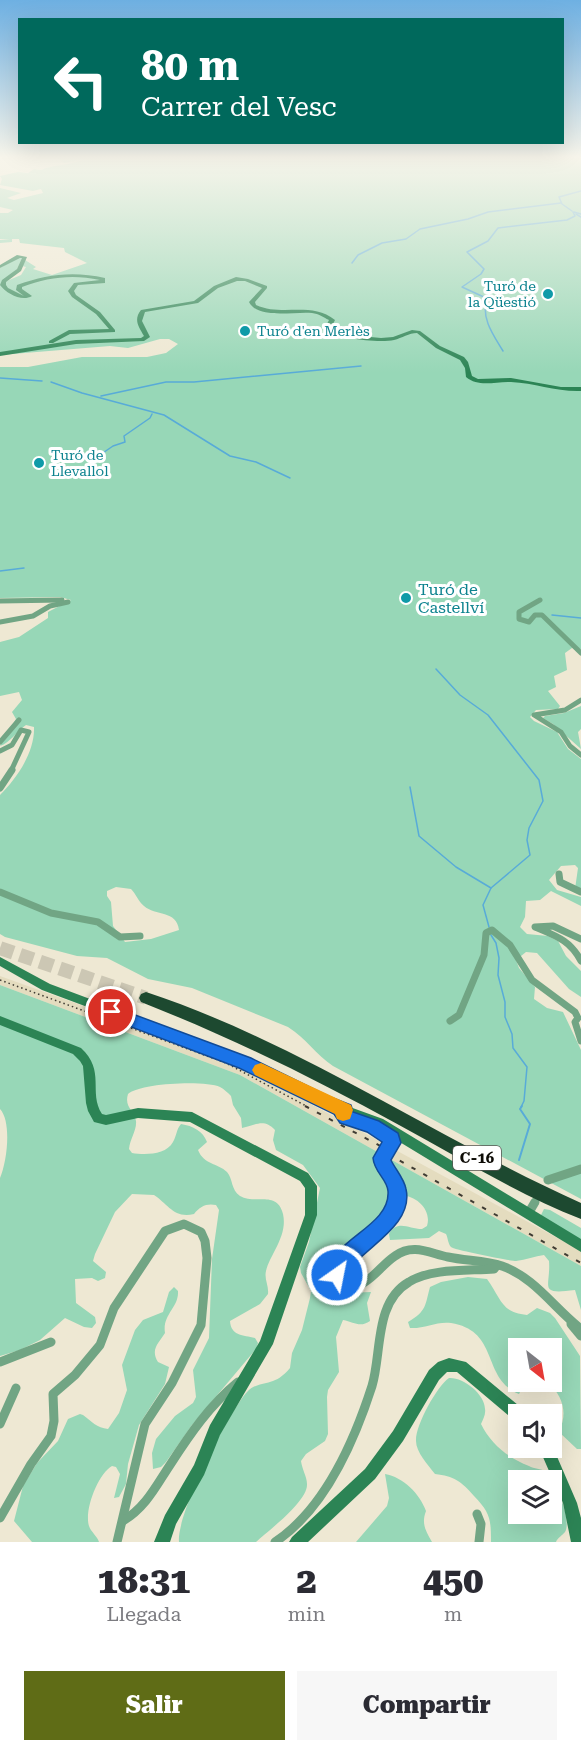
<!DOCTYPE html>
<html lang="es">
<meta charset="utf-8">
<style>
body{margin:0;font-family:"Roboto Serif",serif;background:#f7f7f7;color:#2b2b33;height:100vh;display:flex;flex-direction:column;font-size:22px;white-space:nowrap}
*{box-sizing:border-box;margin:0}
p{font-size:20px;color:#7c7c81}
.icon{flex:none;width:33px;height:33px;fill:none;stroke:currentColor;stroke-width:2;stroke-linecap:round;stroke-linejoin:round}
.map{position:relative;height:1542px;overflow:hidden}
.side{display:flex;flex-direction:column;background:#fff;flex:1}
.side>*{flex:none}
.top-card{position:absolute;left:18px;top:18px;width:546px;height:126px;border-radius:0px;box-shadow:0 6px 24px #0002;background:#00695c;color:#fff;overflow:hidden}
.needle{width:39px;rotate:149deg}
.buttons{position:absolute;left:508px;top:1338px;display:grid;gap:12px}
.buttons a{display:grid;place-items:center;width:54px;height:54px;border-radius:0px;background:#fff;box-shadow:0 6px 24px #0002;font-size:30px}
.pin{position:absolute;display:grid;place-items:center;width:51px;height:51px;color:#fff;margin:-26px;border:3px solid #fff;border-radius:50%;box-shadow:0 2px 6px #0007}
.me{position:absolute;width:66px;margin:-33px;rotate:33deg;stroke-linejoin:round;filter:drop-shadow(0 0 4px #0008)}
.turn{display:flex;align-items:center;gap:21px;height:126px;padding:0 24px;font-size:27px}
.turn .icon{width:78px;height:78px;stroke-width:2.5}
.turn b{display:block;font-size:42px;line-height:51px}
.eta{display:flex;justify-content:space-evenly;align-items:center;height:102px;text-align:center}
.eta b{font-size:36px;font-weight:800;line-height:42px}
.primary-button{display:flex;gap:12px;margin-top:auto;padding:12px 24px}
.primary-button a{flex:1;height:69px;border-radius:0px;background:#5f6c16;color:#fff;font-size:24px;font-weight:800;line-height:69px;text-align:center}
.primary-button a+a{background:#f7f7f7;color:#2b2b33}
.map>svg:first-child{display:block}
.built{fill:#e4dcbf}
.green{fill:#97d7b7;fill-rule:evenodd}
.lines{fill:none;stroke-linecap:round;stroke-linejoin:round}
.stream-far1{stroke:#58abd8;stroke-width:1.5}
.stream{stroke:#58abd8;stroke-width:2}
.highway-tunnel{stroke:#ccc7b4;stroke-width:14;stroke-dasharray:14 7;stroke-linecap:butt}
.street-far2{stroke:#71a584;stroke-width:5}
.street-far1{stroke:#71a584;stroke-width:7}
.street{stroke:#71a584;stroke-width:9}
.secondary{fill:#2c8455;fill-rule:evenodd}
.highway{fill:#1d4930;fill-rule:evenodd}
.rail-far1{stroke:#403d34;stroke-width:1.5;stroke-dasharray:1.5 3;stroke-linecap:butt}
.rail{stroke:#403d34;stroke-width:2;stroke-dasharray:4.5 9;stroke-linecap:butt}
.street-bridge{stroke:#71a584;stroke-width:9}
.route{fill:#1a73e8;stroke:#114b97;stroke-width:1.5}
.slow{fill:#f59e0b}
.culture-dot{fill:#0f9aa8;stroke:#fff;stroke-width:2}
.labels{text-anchor:middle;dominant-baseline:central;stroke-width:6;stroke-linejoin:round;paint-order:stroke}
.far-culture-label{font-size:14px;fill:#0d838f;stroke:#fff;text-anchor:start}
.shield{fill:#fff;stroke:#565450;stroke-width:1.5}
.shield-label{font-size:15px;font-weight:bold;fill:#0d0b05}
.culture-label{font-size:16px;fill:#0d838f;stroke:#fff;text-anchor:start}
</style>
<div class="map">
<svg width="581" height="1542" viewBox="0 0 581 1542">
<rect width="100%" height="100%" fill="#eee8d3"/>
<path class="built" d="M0,976L197,1047L232,1061L574,1247L581,1251V1266L240,1075L0,985Z"/>
<g class="green">
<path d="M57,157H581V649L572,648L565,653L567,670L554,676L556,687L548,691L560,706L558,709L536,710L530,717L534,721L557,732L568,749L581,759V890L575,889L578,868L575,865L561,866L549,880L557,890L581,897V906L551,891L540,900L526,901L525,917L520,927L527,934L548,936L558,941L566,956L581,971V997L569,989L537,953L526,952L516,960L519,968L535,987L534,999L547,1008L563,1012L581,1050V1199L333,1066C316,1055 306,1038 288,1027L192,988L148,979L107,958L77,956L5,937L0,934V795C17,778 35,752 34,727L26,725C17,731 10,743 0,746L16,719L12,712L22,700L19,692L0,696V642L19,637L48,618V612L71,600L60,597L0,598V367H28L82,357H147L166,353L178,344L169,339H160L128,348L110,346L0,355V268L19,257H23L17,269L2,283L21,275L26,267L22,266L25,260L36,267L33,269L52,275L87,263L65,252L64,248L20,243L19,239H12V242L0,243V240L10,239H0V213H8L13,210L0,207V188L21,193L7,198L14,200L43,193L41,189L33,191L0,185L2,179L0,176L18,172L28,173L34,169L41,170C54,164 70,166 84,159L64,163ZM116,887L131,889C136,894 138,901 144,906C155,916 177,910 179,930L151,939L125,942L113,926L111,902L107,896V891Z"/>
<path d="M581,706V729L578,732L581,749L553,724L543,718L545,716L564,713Z"/>
<path d="M0,985L240,1075L581,1266V1310L575,1290C537,1295 551,1287 549,1261L544,1255C535,1256 526,1260 516,1261C511,1261 454,1250 451,1247C448,1244 448,1238 446,1234L439,1231L429,1238L390,1240L389,1234C397,1219 409,1229 422,1229L427,1226C433,1207 410,1190 393,1197C385,1226 341,1238 331,1268L334,1280L347,1293L371,1292L367,1303L370,1321C360,1328 354,1322 343,1320L336,1337L339,1372L328,1390L327,1397L328,1434L325,1441L306,1454L301,1461C302,1469 307,1477 307,1484C308,1501 268,1531 256,1542H179C176,1515 228,1413 247,1392C259,1379 273,1389 290,1368L292,1353L302,1330L310,1298L311,1291L301,1273L300,1267L309,1242L320,1188L303,1165L276,1150L273,1140L275,1130C264,1118 256,1125 242,1128L241,1118L233,1105L231,1096C228,1093 224,1089 220,1087C205,1080 140,1083 128,1094C124,1107 134,1110 136,1121C137,1130 130,1139 129,1149L132,1153C145,1155 166,1155 173,1142C177,1135 176,1130 181,1124C193,1126 203,1131 207,1142L198,1150C204,1165 218,1163 227,1172C233,1179 231,1190 240,1196C255,1205 277,1190 283,1214C288,1236 270,1254 266,1271C264,1279 269,1286 268,1294L260,1304L230,1321C231,1336 243,1335 255,1338L258,1343L256,1349L192,1425L166,1462L161,1467L153,1469L152,1453L156,1439L175,1416L193,1403L196,1397L193,1370L209,1338L212,1259L219,1210L216,1205C207,1203 200,1206 194,1214C174,1219 168,1204 154,1195L132,1194L115,1212L95,1254L93,1261L106,1272L105,1278L98,1281L92,1278L75,1279L76,1303L95,1317L96,1323L92,1328L84,1327L65,1318L40,1340L20,1350L0,1356V1178C7,1162 12,1122 0,1109Z"/>
<path d="M544,1209L550,1210L581,1228V1241L540,1217Z"/>
<path d="M468,1277L487,1279C501,1298 501,1313 527,1315L537,1308L550,1313L555,1318L580,1356L581,1449H577L559,1432C568,1412 563,1397 548,1382H552V1348H519V1382H525L519,1394C481,1378 500,1331 451,1323C437,1321 424,1329 410,1328L408,1322C427,1311 425,1305 430,1287L441,1282Z"/>
<path d="M174,1287L178,1291C179,1308 162,1314 165,1333C159,1343 150,1349 158,1362L169,1367L165,1384L139,1425L128,1464L126,1484L119,1497L114,1498L120,1474L116,1467L112,1466C98,1474 84,1510 89,1526C91,1532 97,1536 99,1542H32L14,1521L23,1486L37,1463L58,1441L68,1419L80,1414L83,1415C91,1421 97,1428 108,1429L119,1413L127,1390L122,1365L135,1330L143,1320L163,1312L169,1292Z"/>
<path d="M449,1378C463,1377 485,1394 485,1409C486,1414 483,1420 481,1424C491,1444 508,1458 529,1466C534,1469 541,1468 546,1472C556,1479 572,1521 565,1532C562,1536 558,1537 556,1542H491C491,1518 490,1513 474,1496C461,1481 454,1476 435,1474C428,1465 416,1452 416,1441C415,1426 437,1386 449,1378ZM519,1480H552V1514H519Z"/>
<path d="M385,1474C403,1477 420,1494 426,1511C421,1524 426,1531 432,1542H356L387,1506L389,1498Z"/>
</g>
<g class="lines">
<g class="stream-far1">
<path d="M572,211L562,204L559,197L581,191"/>
<path d="M574,212L581,214"/>
<path d="M576,214L581,217"/>
<path d="M352,263L358,255L382,243L406,239L420,229L468,219L488,212L561,203"/>
<path d="M503,351C492,333 482,320 486,298L462,287L481,274L484,269L467,252L488,241L498,228L567,220L575,216L573,212"/>
<path d="M0,378L42,381"/>
<path d="M51,382L82,393L164,415L230,456L256,462L290,478"/>
<path d="M101,396L166,382H194L361,366"/>
<path d="M97,457L113,446L125,442L124,436L150,418L152,414"/>
<path d="M0,571L24,568"/>
<path d="M552,615L581,618"/>
<path d="M436,669L460,695L488,715L539,780L543,801L529,828L527,840L530,855L491,888"/>
<path d="M410,787L419,836L456,867L491,888L483,905L489,927"/>
<path d="M491,935L496,943L499,958L498,975L505,1002V1017L512,1034L513,1048L527,1067L524,1101L521,1107"/>
</g>
<path class="stream" d="M519,1160L530,1124L520,1109L522,1106"/>
<path class="highway-tunnel" d="M0,948L146,998"/>
<g class="street-far2">
<path d="M540,600L519,612V619L529,622L535,615H542L581,653"/>
<path d="M0,601L62,600"/>
<path d="M0,622L33,616L50,606L68,602"/>
<path d="M581,700L565,710L534,715L561,732L570,746L581,755"/>
<path d="M0,742L19,720"/>
<path d="M0,751L12,745L21,730L29,732L11,771"/>
</g>
<g class="street-far1">
<path d="M0,788L12,770"/>
<path d="M559,874L560,882L581,892"/>
<path d="M0,892L51,913L98,922L120,937L140,936"/>
<path d="M581,939L553,926L535,927C556,936 570,940 581,961"/>
<path d="M450,1021L459,1015L484,955L486,933L492,930L510,945L532,980L575,1012L578,1018L575,1022L581,1041"/>
</g>
<g class="street">
<path d="M344,1110L345,1117L373,1126L391,1138L392,1143"/>
<path d="M382,1158L399,1194L396,1209L380,1227L350,1254L337,1275L342,1286C367,1291 377,1268 395,1256C413,1243 429,1253 448,1257C466,1261 485,1260 502,1266C534,1277 555,1309 581,1329"/>
<path d="M548,1180L581,1169"/>
<path d="M528,1214L535,1202"/>
<path d="M571,1324L581,1336"/>
<path d="M0,1362L51,1342"/>
<path d="M0,1424L16,1388"/>
<path d="M477,1514L481,1524L479,1542"/>
<path d="M0,1518L31,1464L51,1436L54,1421L53,1394L75,1375L100,1345L114,1308L165,1231L184,1224L201,1232L205,1241L207,1258L201,1325L172,1383L145,1424L117,1542"/>
<path d="M123,1521C146,1507 156,1486 170,1465C190,1434 210,1405 238,1382"/>
<path d="M275,1542C325,1509 354,1442 372,1386C382,1353 374,1302 409,1282C432,1268 468,1271 494,1269L497,1265"/>
</g>
<g class="secondary">
<path d="M17,255L27,257L21,271L6,282V285L8,288L24,296L16,290L17,285C47,274 74,271 105,278V283L78,285L74,291L76,295L100,312L115,330V332L70,334L53,343H49V341L69,330L109,329L96,314L72,297L68,291L74,283L100,280C73,274 48,277 22,287V289L32,296C22,302 7,294 0,285L2,280L17,269L22,258H20L0,268V265Z"/>
<path d="M236,277L248,279L267,286V288L255,302L256,305C282,317 311,301 335,320L331,328L334,330L360,336L381,338L393,337L412,330L420,331L440,346L464,357L468,362L472,376L478,379L511,378L561,387H581V391C557,392 535,383 511,382C496,381 479,388 466,377L465,368L460,360L436,348L417,333C409,333 402,338 394,340C379,343 337,339 325,328L329,320C323,317 319,314 312,313C295,311 258,320 249,302L262,288L245,281H237L218,288L198,303L145,312L142,321L150,337L144,341L76,344L0,356V352L76,340L141,338L144,336C139,327 133,320 141,310L194,301L214,286Z"/>
<path d="M0,957L50,984L229,1051L325,1098L383,1119L581,1239V1252L375,1127L317,1104L221,1057L42,990L0,966Z"/>
<path d="M0,1016L81,1048C106,1071 88,1092 102,1114L106,1115L138,1108L192,1112L308,1173L317,1186V1215L273,1344L220,1435L204,1475L176,1524L170,1542H154L165,1515L194,1465L210,1425L260,1341L305,1215V1188L300,1181L190,1122L138,1118L106,1125L94,1122L88,1111L86,1103L83,1066L80,1061L73,1054L0,1025Z"/>
<path d="M449,1358L466,1362L524,1410L526,1414H519V1422L514,1420L457,1372H447L439,1380L403,1441L375,1479L308,1542H289L292,1537L365,1469L393,1431L429,1370L438,1362Z"/>
<path d="M552,1445L577,1503L581,1518V1542H571L563,1503L539,1448H552Z"/>
</g>
<path class="highway" d="M146,992C300,1043 434,1137 581,1203V1219C518,1195 459,1157 399,1125C315,1079 230,1037 141,1002L139,998L141,994Z"/>
<path class="rail-far1" d="M0,980L226,1063L308,1107"/>
<g class="rail">
<path d="M305,1106L386,1149"/>
<path d="M388,1154L581,1263"/>
</g>
<path class="street-bridge" d="M382,1158L392,1143"/>
</g>
<linearGradient id="sky" x2="0" y2="1"><stop stop-color="#6eb0e2"/><stop offset="0.42" stop-color="#f7f5eb"/><stop offset="1" stop-color="#f7f5eb" stop-opacity="0"/></linearGradient>
<rect width="581" height="373" fill="url(#sky)"/>
<path class="route" d="M111,1006L251,1058L328,1096L351,1105L353,1112L379,1121L398,1133L401,1143L391,1160C395,1169 404,1178 406,1189C413,1220 377,1241 358,1260C349,1268 348,1280 337,1284L330,1281L327,1275C331,1266 334,1258 340,1250C356,1232 390,1218 388,1191C387,1179 374,1172 373,1158L382,1142L367,1132L340,1123L334,1114L239,1068L105,1017L103,1012L105,1008Z"/>
<path class="slow" d="M261,1063L351,1105L353,1110L350,1119L343,1121L337,1119L335,1114L255,1075L252,1070L255,1065Z"/>
<g class="culture-dot">
<circle cx="548" cy="294" r="6"/>
<circle cx="245" cy="331" r="6"/>
<circle cx="39" cy="463" r="6"/>
<circle cx="406" cy="598" r="6"/>
</g>
<g class="labels">
<g class="far-culture-label">
<text x="536" y="286" text-anchor="end">Turó de<tspan x="536" dy="16">la Qüestió</tspan></text>
<text x="257" y="331">Turó d'en Merlès</text>
<text x="51" y="455">Turó de<tspan x="51" dy="16">Llevallol</tspan></text>
</g>
<rect class="shield" x="453" y="1146" width="48" height="24" rx="4.5"/>
<g class="shield-label">
<text x="477" y="1158">C-16</text>
</g>
<g class="culture-label">
<text x="418" y="589">Turó de<tspan x="418" dy="18">Castellví</tspan></text>
</g>
</g>
</svg>
<div class="buttons">
<a><svg class="needle" viewBox="-14 -14 28 28"><path d="M0-13l5 13h-10z" fill="#e53935"/><path d="M0 13l5-13h-10z" fill="#7c7c81"/></svg></a>
<a><svg class="icon" aria-label="sound" viewBox="0 0 24 24"><path d="M4 9h4l5-4v14l-5-4H4zM17 9q2 3 0 6"/></svg></a>
<a><svg class="icon" aria-label="layers" viewBox="0 0 24 24"><path d="M12 4l9 5-9 5-9-5zM3 14l9 5 9-5"/></svg></a>
</div>
<div class="pin" style="left:111px;top:1012px;background:#d93025"><svg class="icon" aria-label="arrive" viewBox="0 0 24 24"><path d="M6 21V4h12l-3 4 3 4H6"/></svg></div>
<svg class="me" style="left:337px;top:1275px" viewBox="-20 -20 40 40"><circle r="17" fill="#1a73e8" stroke="#fff" stroke-width="3"/><path d="M0-11L8 9 0 5-8 9z" fill="#fff"/></svg>
<div class="top-card">
<div class="turn"><svg class="icon" aria-label="left" viewBox="0 0 24 24"><path d="M17 20v-9H6M10 6l-5 5 5 5"/></svg><div><b>80 m</b>Carrer del Vesc</div></div>
</div>
</div>
<section class="side">
<div class="eta">
<div><b>18:31</b><p>Llegada</p></div>
<div><b>2</b><p>min</p></div>
<div><b>450</b><p>m</p></div>
</div>
<div class="primary-button"><a>Salir</a><a>Compartir</a></div>
</section>
